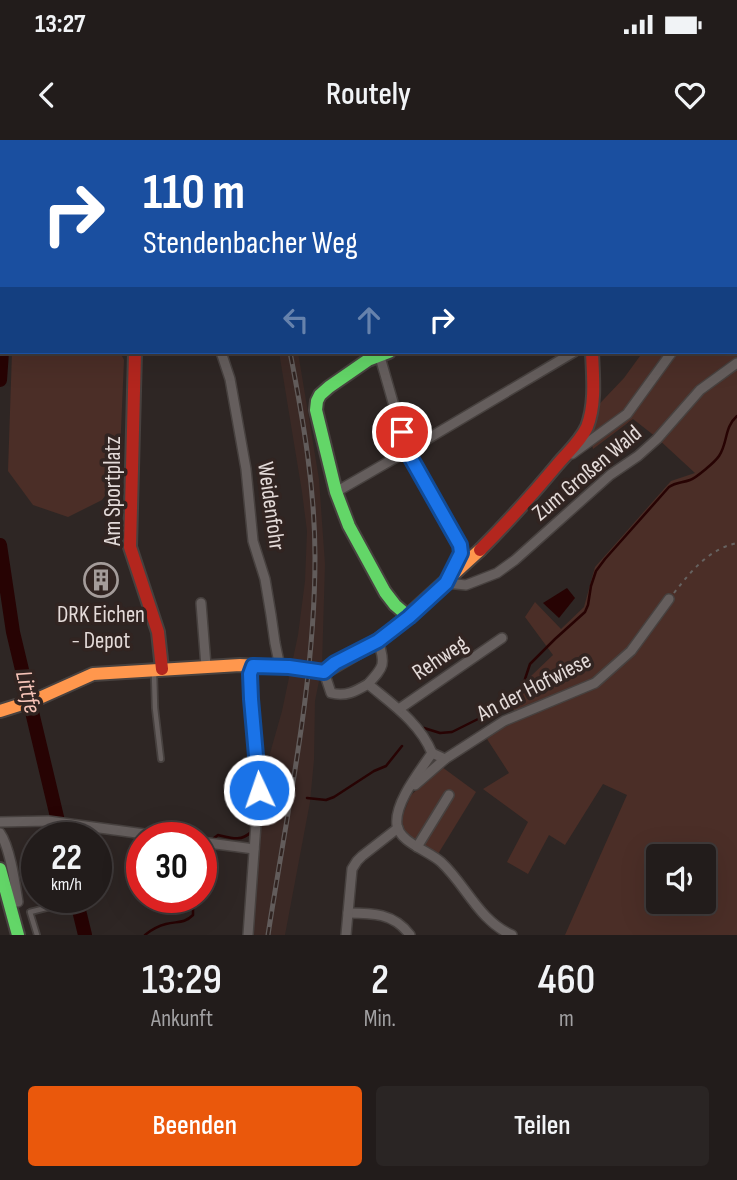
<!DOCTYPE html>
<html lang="de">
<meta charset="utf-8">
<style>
body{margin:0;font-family:"Sofia Sans Condensed",sans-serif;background:#2a2524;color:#f1f3f6;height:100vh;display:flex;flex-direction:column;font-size:26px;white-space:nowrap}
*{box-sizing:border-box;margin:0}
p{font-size:23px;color:#a2a1a3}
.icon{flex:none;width:38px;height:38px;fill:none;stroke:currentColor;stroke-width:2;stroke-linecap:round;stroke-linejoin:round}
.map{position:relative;height:795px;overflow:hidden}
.panel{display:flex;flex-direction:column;background:#221c1b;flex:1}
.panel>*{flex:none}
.guide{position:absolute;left:0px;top:0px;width:738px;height:214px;box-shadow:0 7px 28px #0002,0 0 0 2px #3f3a3a;background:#1a4fa0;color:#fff;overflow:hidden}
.tools{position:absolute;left:646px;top:704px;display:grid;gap:14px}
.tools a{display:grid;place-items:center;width:70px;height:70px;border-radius:7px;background:#221c1b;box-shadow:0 7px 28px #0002,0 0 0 2px #3f3a3a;font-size:35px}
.speed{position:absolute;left:21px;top:682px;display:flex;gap:14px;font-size:35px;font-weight:700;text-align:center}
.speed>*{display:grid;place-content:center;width:91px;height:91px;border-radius:50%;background:#221c1b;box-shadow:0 7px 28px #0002,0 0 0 2px #3f3a3a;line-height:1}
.speed small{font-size:18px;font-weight:400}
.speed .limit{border:10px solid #d22;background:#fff;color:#111}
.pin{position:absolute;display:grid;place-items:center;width:60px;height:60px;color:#fff;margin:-30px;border:4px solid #fff;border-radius:50%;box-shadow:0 2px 7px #0007}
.me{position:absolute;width:77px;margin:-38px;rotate:357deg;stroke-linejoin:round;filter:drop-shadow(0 0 5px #0008)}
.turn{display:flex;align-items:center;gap:24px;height:147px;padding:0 28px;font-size:32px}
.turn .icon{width:91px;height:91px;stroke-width:2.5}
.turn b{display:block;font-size:49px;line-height:60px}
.lanes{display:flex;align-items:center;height:66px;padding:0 28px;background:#0003;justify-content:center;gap:35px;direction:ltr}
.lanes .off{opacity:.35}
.eta{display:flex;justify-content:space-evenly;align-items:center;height:119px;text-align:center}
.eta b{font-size:42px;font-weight:600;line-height:49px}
.action{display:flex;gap:14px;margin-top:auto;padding:14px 28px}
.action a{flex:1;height:80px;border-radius:7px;background:#ea580c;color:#fff;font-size:28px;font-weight:600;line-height:80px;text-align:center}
.action a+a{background:#2a2524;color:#f1f3f6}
.status{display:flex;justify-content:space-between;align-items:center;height:49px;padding:0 35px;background:#221c1b;direction:ltr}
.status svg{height:19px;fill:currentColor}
header{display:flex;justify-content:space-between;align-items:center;height:91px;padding:0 28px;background:#221c1b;font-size:32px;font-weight:600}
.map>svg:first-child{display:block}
.built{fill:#3b2925}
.green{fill:#4b2e27;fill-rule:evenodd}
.water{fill:#270303}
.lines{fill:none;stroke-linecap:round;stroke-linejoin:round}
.stream{stroke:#270303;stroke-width:2.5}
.river{stroke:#270303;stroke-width:14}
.lane-casing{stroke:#47413f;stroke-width:8}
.street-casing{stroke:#47413f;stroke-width:12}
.fast-casing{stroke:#47413f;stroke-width:16}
.slow-casing{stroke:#47413f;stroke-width:16}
.jam-casing{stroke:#47413f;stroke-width:16}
.path{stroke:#666260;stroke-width:2;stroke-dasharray:3.5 5;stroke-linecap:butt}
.lane{stroke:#655e5d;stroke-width:4.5}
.street{stroke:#655e5d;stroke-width:9}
.fast{stroke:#63d668;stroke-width:12}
.slow{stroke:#ff974d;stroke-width:12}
.jam{stroke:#b3261e;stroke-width:12}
.rail-casing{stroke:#625c5b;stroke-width:5}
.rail{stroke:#312421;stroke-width:2.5;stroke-dasharray:8;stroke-linecap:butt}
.route-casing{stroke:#114b97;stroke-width:18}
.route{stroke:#1a73e8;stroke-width:12}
.labels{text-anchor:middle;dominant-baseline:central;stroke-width:7;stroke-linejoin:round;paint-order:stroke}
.street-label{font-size:23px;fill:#e4dbd9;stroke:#312421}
.poi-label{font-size:23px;fill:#e4dbd9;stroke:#312421}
.water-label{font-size:24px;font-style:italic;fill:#f5c3b7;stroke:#312421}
</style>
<div class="status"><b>13:27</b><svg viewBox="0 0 49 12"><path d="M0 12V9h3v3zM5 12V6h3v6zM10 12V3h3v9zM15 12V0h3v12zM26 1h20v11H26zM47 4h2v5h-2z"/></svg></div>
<header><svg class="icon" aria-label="back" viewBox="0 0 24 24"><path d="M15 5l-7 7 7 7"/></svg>Routely<svg class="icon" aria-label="heart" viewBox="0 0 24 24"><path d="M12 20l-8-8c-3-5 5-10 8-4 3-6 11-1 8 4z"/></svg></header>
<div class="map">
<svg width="737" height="795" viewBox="0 0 737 795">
<rect width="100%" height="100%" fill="#2e2624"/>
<path class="built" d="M279,212H298L319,339L325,424L322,526L315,561L314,620L310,662L285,795H253L265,631L282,571L298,495L305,441L307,391L302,352Z"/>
<g class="green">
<path d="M267,0H737V795H565L627,655L603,644L565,705L549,695L528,734L507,722L528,682L483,649L509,633L487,599L516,573L507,559L553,515L525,477L535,462L561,489L584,467L595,427L671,341L695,333L656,297L633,279L593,309L586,278L624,238L640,216L636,212H737V2H267ZM658,716H704V761H658Z"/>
<path d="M12,212H120L124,220L119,336L102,360L68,377L33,365L8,331Z"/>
<path d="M442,627L476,652L438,714L407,695L402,687V677L411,655Z"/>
</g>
<path class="water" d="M567,448L575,458L559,478L543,463Z"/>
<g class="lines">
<g class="stream">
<path d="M72,2L73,0"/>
<path d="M424,588L440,593L452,592L504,566L522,548L530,524L555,499L585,472L588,465L591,446L596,431L605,419L669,347C676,342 682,343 690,340C696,338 715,322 719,316C728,303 724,287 737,276"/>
<path d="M307,658L326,660L334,657L374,631L386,626L402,606"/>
<path d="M214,698L218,695C231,698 241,702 251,692V690"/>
<path d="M145,795C151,790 158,786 166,784C177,781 184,784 193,775V758"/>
</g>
<g class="river">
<path d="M105,0L106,2"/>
<path d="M0,240L2,212"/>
<path d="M0,405L13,492L62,698"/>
<path d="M76,758L85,795"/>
</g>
<g class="lane-casing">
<g id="lane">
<path d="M154,533L155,568L161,619"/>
<path d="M37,795L30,772L54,766"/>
</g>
</g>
<g class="street-casing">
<g id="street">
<path d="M182,2V0"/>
<path d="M704,2L705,0"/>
<path d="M221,212L230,239L246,329L253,401L265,439L271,475L275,503L280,527"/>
<path d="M380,217L407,311L460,405L461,413L446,443L466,445L497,433L515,420L610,335L638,316L657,299L700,250L737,223"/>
<path d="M572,314L627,274L672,212"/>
<path d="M336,352L407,311L574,212"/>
<path d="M201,463L206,526"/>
<path d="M324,532L331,553C346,557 356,551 368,544C392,564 420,583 432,613"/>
<path d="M368,544C384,527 386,524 378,501"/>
<path d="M399,569L502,498"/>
<path d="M432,613L445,619L504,581L595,543L631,511L669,459"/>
<path d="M432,613C420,631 394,663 397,685C399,702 429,711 441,722C466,745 479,781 512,795"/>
<path d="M415,645L445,619"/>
<path d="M0,682L48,681L174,698"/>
<path d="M0,693C10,707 15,743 18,762"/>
<path d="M201,702L254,709"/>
<path d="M417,707L449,655"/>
<path d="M348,773C372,773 394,773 410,795"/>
<path d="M248,795L259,642L252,559L250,534L253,525"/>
<path d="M346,795L352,729L357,721L362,716L398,688"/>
</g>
</g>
<g class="fast-casing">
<g id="fast">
<path d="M389,212L368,220L329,247L320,255L317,261L316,270L336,352L349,386L385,452L395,465L409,477"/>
<path d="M0,729L18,795"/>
</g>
</g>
<g class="slow-casing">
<path id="slow" d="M0,571L35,560L93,534L240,525L289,527L324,532L372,504L392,490L480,410"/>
</g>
<g class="jam-casing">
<g id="jam">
<path d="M135,212L130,407L158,492L162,529"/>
<path d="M480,410C507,383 532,355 557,325C567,313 580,302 587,287C596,263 593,237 592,212"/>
</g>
</g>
<g class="path">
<path d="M116,0V2"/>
<path d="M397,0V2"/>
<path d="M560,0L562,2"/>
<path d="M570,2L573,0"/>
<path d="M674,453C691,431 709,409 737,403"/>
</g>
<use href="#lane" class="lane"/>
<use href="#street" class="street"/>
<use href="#fast" class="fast"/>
<use href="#slow" class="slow"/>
<use href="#jam" class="jam"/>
<g class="rail-casing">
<g id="rail">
<path d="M254,0V2"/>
<path d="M268,795C287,671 315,543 315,417C315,347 303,279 290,212"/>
</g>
</g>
<use href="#rail" class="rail"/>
</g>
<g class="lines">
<g class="route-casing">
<path id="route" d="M259,650L251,559L250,534L253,526L289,527L324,532L335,523L378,501L409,477L446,443L461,413L460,405L407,311L402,292"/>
</g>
<use href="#route" class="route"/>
</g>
<defs>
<g id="building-ring" transform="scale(1.75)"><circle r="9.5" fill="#312421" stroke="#a49c9a" stroke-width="1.5"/><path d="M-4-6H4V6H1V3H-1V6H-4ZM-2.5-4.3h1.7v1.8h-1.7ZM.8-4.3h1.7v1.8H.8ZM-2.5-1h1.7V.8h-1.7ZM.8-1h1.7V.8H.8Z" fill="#a49c9a"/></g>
</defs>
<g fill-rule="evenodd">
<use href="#building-ring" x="101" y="440"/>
</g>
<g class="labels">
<g class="street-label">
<text transform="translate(587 333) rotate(-40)">Zum Großen Wald</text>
<text transform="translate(113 351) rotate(-90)">Am Sportplatz</text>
<text transform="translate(271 366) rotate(82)">Weidenfohr</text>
<text transform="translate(440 518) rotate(-34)">Rehweg</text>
<text transform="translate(534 547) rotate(-27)">An der Hofwiese</text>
</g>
<g class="poi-label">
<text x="101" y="475">DRK Eichen<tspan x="101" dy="26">- Depot</tspan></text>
</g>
<g class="water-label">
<text transform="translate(28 552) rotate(77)">Littfe</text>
</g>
</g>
</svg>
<div class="tools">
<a><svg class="icon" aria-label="sound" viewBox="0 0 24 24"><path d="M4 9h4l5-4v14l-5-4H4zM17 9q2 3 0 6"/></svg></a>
</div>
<div class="speed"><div>22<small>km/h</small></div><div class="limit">30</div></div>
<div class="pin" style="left:402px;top:292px;background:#d93025"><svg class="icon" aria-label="arrive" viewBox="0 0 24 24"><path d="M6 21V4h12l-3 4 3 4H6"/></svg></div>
<svg class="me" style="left:259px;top:650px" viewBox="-20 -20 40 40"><circle r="17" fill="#1a73e8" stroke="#fff" stroke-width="3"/><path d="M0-11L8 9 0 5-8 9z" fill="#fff"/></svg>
<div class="guide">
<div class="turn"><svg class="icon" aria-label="right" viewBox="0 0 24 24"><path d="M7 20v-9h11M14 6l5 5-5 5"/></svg><div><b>110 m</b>Stendenbacher Weg</div></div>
<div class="lanes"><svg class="icon off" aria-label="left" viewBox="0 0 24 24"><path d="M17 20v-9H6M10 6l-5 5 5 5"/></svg><svg class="icon off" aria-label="ahead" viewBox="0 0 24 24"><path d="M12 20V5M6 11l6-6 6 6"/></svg><svg class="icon" aria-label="right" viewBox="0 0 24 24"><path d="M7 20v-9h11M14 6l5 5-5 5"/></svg></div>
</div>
</div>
<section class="panel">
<div class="eta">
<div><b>13:29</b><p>Ankunft</p></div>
<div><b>2</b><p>Min.</p></div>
<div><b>460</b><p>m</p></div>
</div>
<div class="action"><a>Beenden</a><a>Teilen</a></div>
</section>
